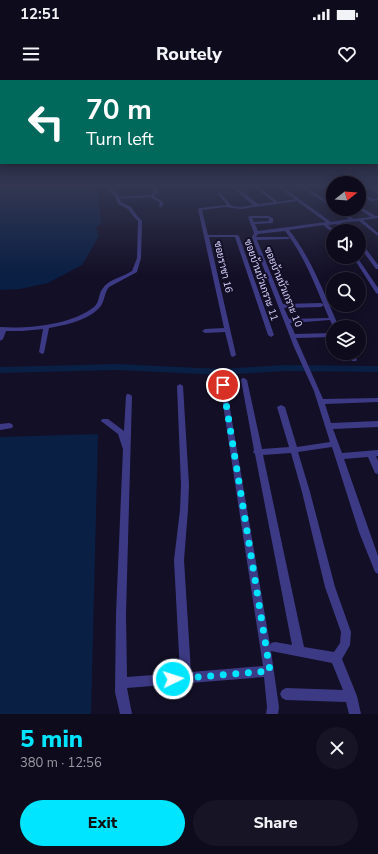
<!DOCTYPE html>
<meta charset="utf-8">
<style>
body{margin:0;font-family:"Nunito Sans",Sarabun,sans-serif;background:#171425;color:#f1f3f6;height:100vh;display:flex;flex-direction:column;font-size:15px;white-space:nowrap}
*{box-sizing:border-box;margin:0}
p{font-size:13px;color:#9b9ba3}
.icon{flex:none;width:22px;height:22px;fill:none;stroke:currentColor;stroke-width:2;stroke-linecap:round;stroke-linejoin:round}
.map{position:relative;height:634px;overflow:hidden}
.side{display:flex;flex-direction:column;background:#0e0b1c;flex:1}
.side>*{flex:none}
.banner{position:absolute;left:0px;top:0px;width:378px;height:84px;box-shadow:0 2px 10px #0003,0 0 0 1px #2e2b3b;background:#00695c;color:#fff;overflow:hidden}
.needle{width:26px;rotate:73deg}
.tools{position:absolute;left:326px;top:96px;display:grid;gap:8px}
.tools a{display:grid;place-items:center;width:40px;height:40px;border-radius:50%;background:#0e0b1c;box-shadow:0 2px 10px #0003,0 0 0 1px #2e2b3b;font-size:20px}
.pin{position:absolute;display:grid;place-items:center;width:34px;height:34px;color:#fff;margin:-17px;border:2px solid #fff;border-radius:50%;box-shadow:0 1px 4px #0007}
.me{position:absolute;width:44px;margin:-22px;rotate:86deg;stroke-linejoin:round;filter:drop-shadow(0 0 3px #0008)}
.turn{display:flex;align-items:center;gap:14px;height:84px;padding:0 20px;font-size:18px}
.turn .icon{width:52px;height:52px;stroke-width:2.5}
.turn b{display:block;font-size:28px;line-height:34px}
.round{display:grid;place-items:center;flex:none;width:42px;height:42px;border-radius:21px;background:#171425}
.head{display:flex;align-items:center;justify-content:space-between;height:68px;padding:0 20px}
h1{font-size:24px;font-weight:800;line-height:30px;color:#00e5ff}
.cta{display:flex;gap:8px;margin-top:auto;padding:8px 20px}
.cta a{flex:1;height:46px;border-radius:24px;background:#00e5ff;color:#111;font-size:16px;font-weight:800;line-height:46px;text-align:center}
.cta a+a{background:#171425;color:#f1f3f6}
.status{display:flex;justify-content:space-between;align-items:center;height:28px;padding:0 20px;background:#0e0b1c;direction:ltr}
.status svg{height:11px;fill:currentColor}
header{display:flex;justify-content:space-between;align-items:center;height:52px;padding:0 20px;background:#0e0b1c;font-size:18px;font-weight:800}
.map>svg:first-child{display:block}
.water{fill:#0a1f44}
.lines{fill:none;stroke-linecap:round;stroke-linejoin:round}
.river{fill:#0a1f44;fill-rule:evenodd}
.street{fill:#3d3a85;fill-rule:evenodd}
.route{stroke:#00e5ff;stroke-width:7;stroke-dasharray:0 12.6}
.labels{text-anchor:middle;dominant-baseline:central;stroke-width:4;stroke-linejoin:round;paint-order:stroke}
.far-street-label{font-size:10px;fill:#d9d4ff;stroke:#130f26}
</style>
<div class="status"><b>12:51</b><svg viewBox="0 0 49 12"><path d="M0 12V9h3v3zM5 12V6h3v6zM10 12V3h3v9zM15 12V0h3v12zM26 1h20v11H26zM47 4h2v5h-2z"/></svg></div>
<header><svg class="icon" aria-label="menu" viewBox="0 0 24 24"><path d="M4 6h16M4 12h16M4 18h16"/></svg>Routely<svg class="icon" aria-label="heart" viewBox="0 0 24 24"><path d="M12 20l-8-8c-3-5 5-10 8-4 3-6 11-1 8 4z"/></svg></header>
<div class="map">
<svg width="378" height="634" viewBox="0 0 378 634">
<rect width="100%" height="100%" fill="#130f26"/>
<g class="water">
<path d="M0,106H93L98,114L101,143L96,148L99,156L82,185L48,203L20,209L0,210Z"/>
<path d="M98,354L91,634H0V357Z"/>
</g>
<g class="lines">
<path class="river" d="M117,284L221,289L285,285L378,286V292L285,291L221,295L117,290L0,293V287Z"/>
<g class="street">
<path d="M105,106H109C111,111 118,112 119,117L151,115L154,112L151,106H155L158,112L154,116L164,123L161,127H159L160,123L151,117L120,119L121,122L131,127L136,134L142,141L141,178L137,192L109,207C104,213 105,221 100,227C89,240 66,245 49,248L44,273L42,274L39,272L43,249L22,251H6L3,259L0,261V247C28,249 71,245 94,227C100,222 98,214 103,208C109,199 123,197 132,191L137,178L138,141L133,136L128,129L118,124L115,116L108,111Z"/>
<path d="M231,106H235L258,124L274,122L253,106H257L278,122L295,119L277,106H281L331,142L349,139L334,129H339L354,139L371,137L359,129V126L376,136H378V138L363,140L378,153V156L359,141L341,143L349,151H344L336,144L328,145L335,151H333V153L323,145L289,150C312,179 324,214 339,247H333L330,240L290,243L295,254L333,253V257L296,258L323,319L378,318V322L325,324L331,343L378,341V347L333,349L342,373L378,370V376H376L378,381V394L375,393L368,377L344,379L378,476V494L375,492L359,452L332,367L298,372L310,412L335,507L351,552L350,565L342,579L357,616L361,634H349L346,622L286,620L282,618L280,614L282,610L286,608L343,610L332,583L271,571L279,627L278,634H266L267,627L264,597L127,608L132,634H120L115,612L116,534L123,369L118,354L101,341L102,339H108L124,351L126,316L127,314H129L132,316L126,534L127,597L180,593L174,480L180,430L181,405L177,306L180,304L183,306L189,405L188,430L184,480L191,592L263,586L220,305L223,303L226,305L270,565L271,563L275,562L292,565L255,374L253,372L254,370L241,300L242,298H244L247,300L262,369L289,367L277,327L281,325L285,327L297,367L330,362L314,311L294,267L254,163L252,157L254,153L248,137L250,136H268L273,138V143L255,144L258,151L326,142L297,121L241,129L225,127L202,130L208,155H237L239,156L274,255L271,257L268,255L235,157H209L236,275L233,277L231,276L225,252L205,253L202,251L205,249L224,248L198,129L200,128L227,125L218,114L220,113L232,126L241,127L253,125ZM252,138H268L269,139V141L254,142ZM285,151C305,177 316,207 329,238L289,239L284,228L321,227L324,225L321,223L283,224L257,160L288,159L290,158L288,157H256L258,154ZM291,373L302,412L325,507L341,552L340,563L334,572L304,567L263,375Z"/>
<path d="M300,106H304L333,125V128Z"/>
<path d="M323,106H327L333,109V112Z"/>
<path d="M365,106H370L378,110V113Z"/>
<path d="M359,111L373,119L378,118V120L371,121L359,114Z"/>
<path d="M359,162H361L378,185V189H376L359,166Z"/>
<path d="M353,177H357L378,208V214L376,213Z"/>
<path d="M359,261H364L367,263L364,265H359Z"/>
<path d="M347,273H353L357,280L356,281H352Z"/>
<path d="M9,343L12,344L13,346L12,348L0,350V344Z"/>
</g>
</g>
<linearGradient id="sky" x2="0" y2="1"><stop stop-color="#0a0815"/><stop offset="0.54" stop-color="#333752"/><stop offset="1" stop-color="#333752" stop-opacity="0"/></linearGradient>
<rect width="378" height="195" fill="url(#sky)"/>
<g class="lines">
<path class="route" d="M173,599L270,591L223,305"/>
</g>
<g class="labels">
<g class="far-street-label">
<text transform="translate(223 187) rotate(77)">ซอยราชา 16</text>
<text transform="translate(261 200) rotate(71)">ซอยบ้านบัวเกราะ 11</text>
<text transform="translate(283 207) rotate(68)">ซอยบ้านบัวเกราะ 10</text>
</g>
</g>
</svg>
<div class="tools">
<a><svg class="needle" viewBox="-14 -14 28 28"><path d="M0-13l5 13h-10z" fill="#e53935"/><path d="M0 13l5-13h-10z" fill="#9b9ba3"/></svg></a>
<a><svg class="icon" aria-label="sound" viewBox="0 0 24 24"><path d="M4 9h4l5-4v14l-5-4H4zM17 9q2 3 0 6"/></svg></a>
<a><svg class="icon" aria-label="search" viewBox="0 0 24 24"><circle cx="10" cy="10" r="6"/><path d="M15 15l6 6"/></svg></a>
<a><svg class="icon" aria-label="layers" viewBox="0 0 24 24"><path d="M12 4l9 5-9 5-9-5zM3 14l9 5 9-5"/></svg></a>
</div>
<div class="pin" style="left:223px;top:305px;background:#d93025"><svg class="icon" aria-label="arrive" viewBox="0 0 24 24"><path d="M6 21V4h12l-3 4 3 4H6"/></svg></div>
<svg class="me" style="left:173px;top:599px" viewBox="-20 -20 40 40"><circle r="17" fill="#00e5ff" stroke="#fff" stroke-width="3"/><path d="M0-11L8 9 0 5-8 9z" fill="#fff"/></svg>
<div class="banner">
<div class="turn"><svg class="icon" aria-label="left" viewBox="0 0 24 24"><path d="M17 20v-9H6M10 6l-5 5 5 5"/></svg><div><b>70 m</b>Turn left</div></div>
</div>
</div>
<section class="side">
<div class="head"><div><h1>5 min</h1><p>380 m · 12:56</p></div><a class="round"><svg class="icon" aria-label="close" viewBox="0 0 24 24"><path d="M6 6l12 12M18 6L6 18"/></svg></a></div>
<div class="cta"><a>Exit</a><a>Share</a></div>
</section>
